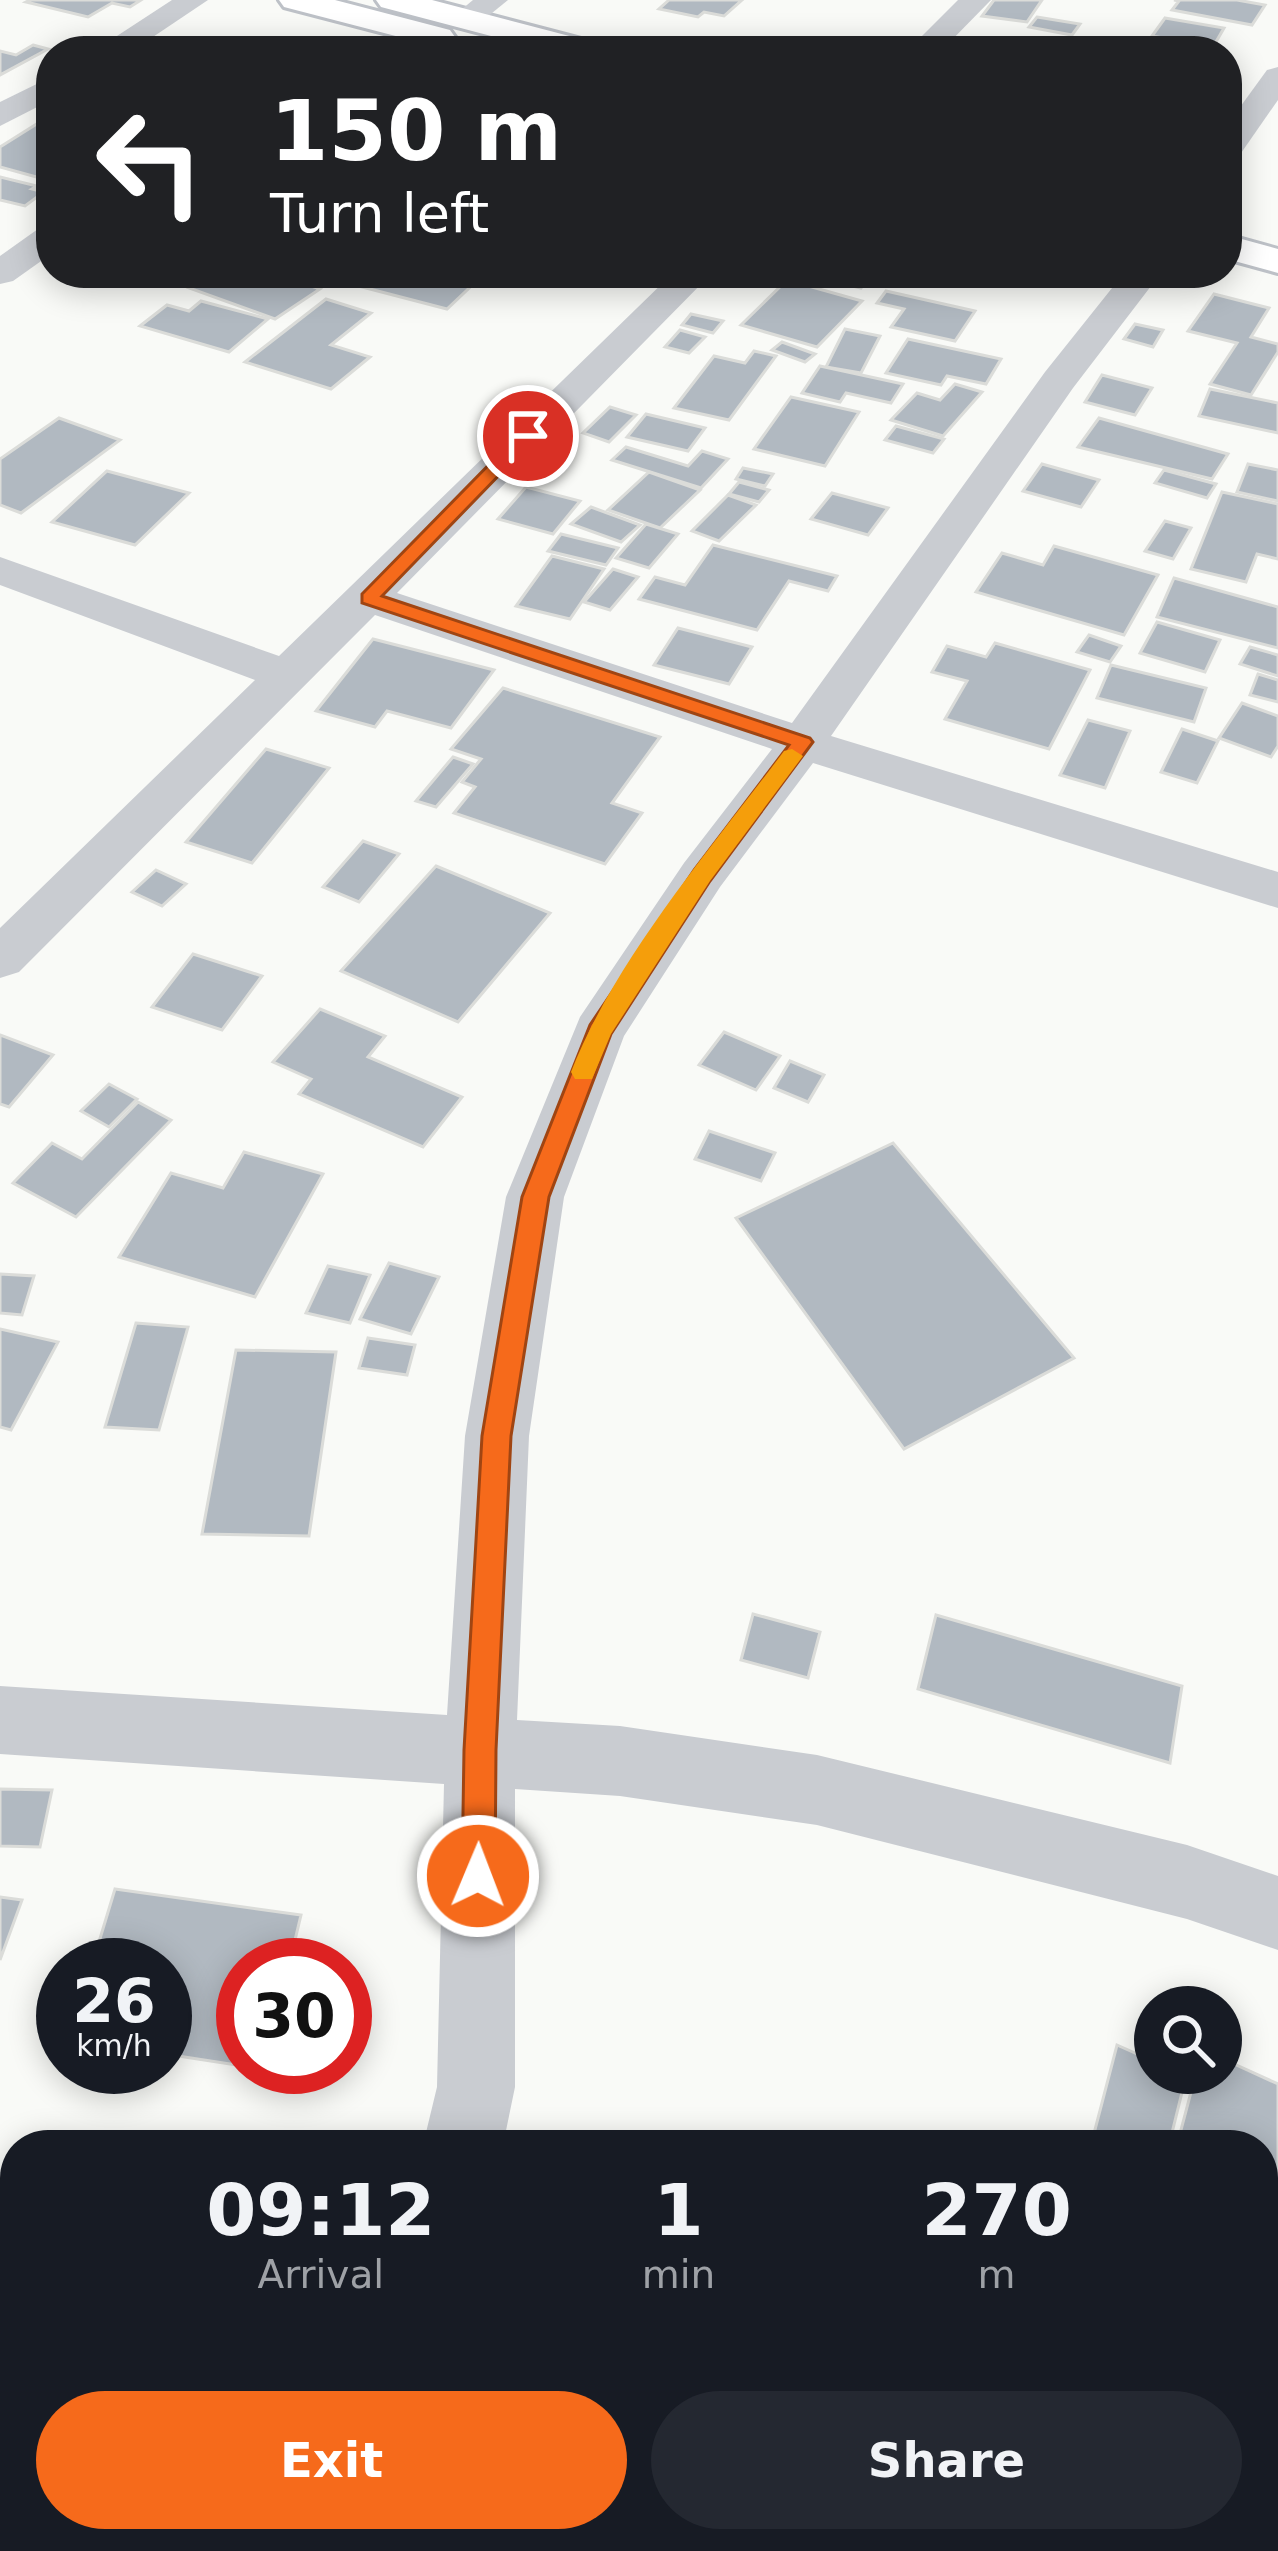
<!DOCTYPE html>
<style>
body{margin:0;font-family:"DejaVu Sans",sans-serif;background:#242831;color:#f1f3f6;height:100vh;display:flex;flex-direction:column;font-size:45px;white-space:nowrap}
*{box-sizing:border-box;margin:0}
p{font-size:39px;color:#9ea1a6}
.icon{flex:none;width:66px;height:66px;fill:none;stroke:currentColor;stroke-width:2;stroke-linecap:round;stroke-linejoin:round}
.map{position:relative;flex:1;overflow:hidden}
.panel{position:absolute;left:0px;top:2130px;width:1278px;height:423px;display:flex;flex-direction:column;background:#171b24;border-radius:48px 48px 0 0;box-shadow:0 6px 30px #0003}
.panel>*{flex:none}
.guide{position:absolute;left:36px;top:36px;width:1206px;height:252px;border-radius:48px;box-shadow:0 6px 30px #0003;background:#202124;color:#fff;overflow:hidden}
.controls{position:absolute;left:1134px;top:1986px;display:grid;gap:24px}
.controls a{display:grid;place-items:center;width:108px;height:108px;border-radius:50%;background:#171b24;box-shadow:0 6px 30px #0003;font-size:60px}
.speed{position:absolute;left:36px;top:1938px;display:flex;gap:24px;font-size:60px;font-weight:700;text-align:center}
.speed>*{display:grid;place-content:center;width:156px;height:156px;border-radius:50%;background:#171b24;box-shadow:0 6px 30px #0003;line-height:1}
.speed small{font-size:30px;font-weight:400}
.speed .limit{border:18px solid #d22;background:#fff;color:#111}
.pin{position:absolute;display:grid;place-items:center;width:102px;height:102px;color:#fff;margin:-51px;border:6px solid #fff;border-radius:50%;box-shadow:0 3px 12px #0007}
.me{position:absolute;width:132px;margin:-66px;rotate:1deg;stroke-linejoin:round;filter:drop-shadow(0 0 9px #0008)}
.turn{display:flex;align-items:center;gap:42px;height:252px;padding:0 36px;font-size:54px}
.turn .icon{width:156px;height:156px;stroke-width:2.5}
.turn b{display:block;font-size:84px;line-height:102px}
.eta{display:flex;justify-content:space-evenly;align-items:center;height:204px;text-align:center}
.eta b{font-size:72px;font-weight:600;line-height:84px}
.action{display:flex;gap:24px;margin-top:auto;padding:24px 36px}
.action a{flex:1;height:138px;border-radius:72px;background:#f66a1b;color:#fff;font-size:48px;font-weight:600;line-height:138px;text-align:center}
.action a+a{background:#242831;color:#f1f3f6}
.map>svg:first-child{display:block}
.building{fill:#b1b9c1;stroke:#dbdcd9;stroke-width:3}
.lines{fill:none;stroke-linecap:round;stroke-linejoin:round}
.secondary-casing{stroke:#bdc1c7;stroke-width:6}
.street{fill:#c9ccd1;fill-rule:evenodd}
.secondary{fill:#fff;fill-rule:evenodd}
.route{fill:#f66a1b;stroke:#a04512;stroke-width:3}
.slow{fill:#f59e0b}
</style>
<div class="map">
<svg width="1278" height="2551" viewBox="0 0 1278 2551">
<rect width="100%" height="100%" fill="#f9faf7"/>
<g class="building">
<path d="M30,0H141L130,7L112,3L88,17L26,2Z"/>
<path d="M669,0H742L724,16L704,12L698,17L659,9Z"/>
<path d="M994,0H1042L1027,22L982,16Z"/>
<path d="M1174,0H1237L1265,5L1252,25L1172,10L1179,1Z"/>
<path d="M1037,17L1080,24L1072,35L1029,27Z"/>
<path d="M1165,18L1224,28L1213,47L1152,36Z"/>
<path d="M33,45L48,49L0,75V51L16,55Z"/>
<path d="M51,115V181L0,167V147Z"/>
<path d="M0,177L37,186L32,189L44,192L25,206L0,200Z"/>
<path d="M213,273H274L320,289L275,319L189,288Z"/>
<path d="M354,273H485L447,309L343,282Z"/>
<path d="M796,273H873L861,288Z"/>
<path d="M787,280L862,301L817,347L741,325Z"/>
<path d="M886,291L975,311L955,341L891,327L904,309L877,303Z"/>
<path d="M1214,294L1269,308L1251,337L1278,344V352L1251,395L1210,384L1237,343L1188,331Z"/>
<path d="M326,299L371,313L331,345L370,357L331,389L245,362Z"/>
<path d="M201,301L268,319L229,352L140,326L167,305L189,311Z"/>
<path d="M691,314L723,321L713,333L682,325Z"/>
<path d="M1135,324L1163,330L1153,347L1124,339Z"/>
<path d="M845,329L880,336L861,373L826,367Z"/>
<path d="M680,330L705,337L689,353L665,347Z"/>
<path d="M908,339L1001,359L986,384L947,376L941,385L886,373Z"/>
<path d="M782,342L815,354L805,362L772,350Z"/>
<path d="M754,351L776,356L729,420L674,408L714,356L745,363Z"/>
<path d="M820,366L903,384L891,403L846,393L840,402L802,393Z"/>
<path d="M1102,375L1152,388L1135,415L1085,402Z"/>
<path d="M955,384L982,392L943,436L891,420L917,393L940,400Z"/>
<path d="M1210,389L1278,403V433L1199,416Z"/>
<path d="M791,397L859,412L825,466L754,449Z"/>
<path d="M610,407L636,415L609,442L583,433Z"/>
<path d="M646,414L705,428L688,451L627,437Z"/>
<path d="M59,418L120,440L21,513L0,505V459Z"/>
<path d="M1099,418L1228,454L1212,479L1078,447Z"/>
<path d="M896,426L944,439L933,453L885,440Z"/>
<path d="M626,447L688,466L702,451L728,459L701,488L612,460Z"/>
<path d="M1042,464L1099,480L1081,507L1023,491Z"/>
<path d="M1248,464L1278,470V501L1237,492Z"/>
<path d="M743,468L773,474L765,486L736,479Z"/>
<path d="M1164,470L1216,484L1207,498L1155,483Z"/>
<path d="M107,471L189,493L135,545L52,522Z"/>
<path d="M649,472L700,490L660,528L608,510Z"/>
<path d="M739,482L769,490L759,502L729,494Z"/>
<path d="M526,487L580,501L553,534L498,519Z"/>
<path d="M1222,492L1278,504V559L1257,554L1246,582L1191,569Z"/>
<path d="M832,493L888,508L868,535L811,519Z"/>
<path d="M728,495L756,505L719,541L692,531Z"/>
<path d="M591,507L640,525L621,542L571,524Z"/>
<path d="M1165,521L1191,528L1173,559L1145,551Z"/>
<path d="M646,524L678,534L649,568L616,558Z"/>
<path d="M561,534L618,548L606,565L548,551Z"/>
<path d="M713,545L837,576L828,591L789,581L757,630L639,599L655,577L685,585Z"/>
<path d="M1054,546L1158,575L1124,635L976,592L1002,553L1043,565Z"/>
<path d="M552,556L604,569L570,619L516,606Z"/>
<path d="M613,569L638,577L610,610L584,602Z"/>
<path d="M1174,578L1278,607V648L1157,617Z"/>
<path d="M1157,622L1220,640L1205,672L1140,653Z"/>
<path d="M678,628L752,647L729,684L654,665Z"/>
<path d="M1089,635L1121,646L1110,662L1077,652Z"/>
<path d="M373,639L494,670L451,728L387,711L375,727L316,711Z"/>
<path d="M995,643L1090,670L1049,749L945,719L967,681L932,672L947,646L986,657Z"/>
<path d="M1250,647L1278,655V676L1240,664Z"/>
<path d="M1111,665L1206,688L1194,722L1097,698Z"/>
<path d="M1258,674L1278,680V702L1250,695Z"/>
<path d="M503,688L660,737L612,803L642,813L605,864L454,813L475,787L462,782L481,759L451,749Z"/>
<path d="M1242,703L1278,716V746L1271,757L1219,738Z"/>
<path d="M1088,720L1130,731L1105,788L1060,775Z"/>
<path d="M1182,729L1218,741L1197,783L1161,772Z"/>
<path d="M266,749L329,768L252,863L186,842Z"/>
<path d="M453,757L473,764L436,807L416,801Z"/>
<path d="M363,841L399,854L359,902L323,887Z"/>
<path d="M436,866L550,913L458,1022L341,971Z"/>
<path d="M156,870L186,884L162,906L132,892Z"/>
<path d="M193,954L262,976L222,1030L152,1007Z"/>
<path d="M320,1009L385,1036L368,1057L462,1097L423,1147L299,1094L311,1079L273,1062Z"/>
<path d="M724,1032L780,1056L756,1090L699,1065Z"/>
<path d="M0,1035L53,1055L9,1107L0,1104Z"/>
<path d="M790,1061L824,1075L808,1102L774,1088Z"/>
<path d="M109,1084L137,1099L109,1127L81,1111Z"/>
<path d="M138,1102L171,1120L76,1217L13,1183L52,1143L82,1159Z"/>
<path d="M709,1131L775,1153L761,1181L695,1159Z"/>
<path d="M893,1143L1074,1358L904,1449L736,1218Z"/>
<path d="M244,1152L323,1174L255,1297L119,1257L171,1173L223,1188Z"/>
<path d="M389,1263L439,1277L411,1334L360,1319Z"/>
<path d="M328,1266L370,1275L350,1323L306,1313Z"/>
<path d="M0,1274L34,1276L22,1315L0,1313Z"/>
<path d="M136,1323L188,1327L159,1430L105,1427Z"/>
<path d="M0,1329L58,1342L11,1430L0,1427Z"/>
<path d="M368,1338L415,1345L407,1375L359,1368Z"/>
<path d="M236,1350L336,1352L309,1536L202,1534Z"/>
<path d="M753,1614L820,1632L808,1678L741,1660Z"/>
<path d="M936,1615L1182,1686L1170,1763L918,1689Z"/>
<path d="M0,1789L52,1790L40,1847L0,1846Z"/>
<path d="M115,1889L301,1915L289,1965H243V2066L165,2054V1965H92Z"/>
<path d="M0,1897L22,1900L0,1960Z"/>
<path d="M1117,2045L1155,2062V2073L1186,2076L1169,2145H1091Z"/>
<path d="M1221,2058L1278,2084V2242L1274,2240L1263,2288V2145H1177L1196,2073H1221Z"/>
<path d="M8,2283L15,2284V2503L0,2502V2313Z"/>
<path d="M1263,2392L1278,2399V2431L1263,2423Z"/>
<path d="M766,2538H1011L1006,2551H761Z"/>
<path d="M1047,2538H1098L1121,2551H1043Z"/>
</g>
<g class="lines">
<g class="secondary-casing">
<g id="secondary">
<path d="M279,0H335L450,30L455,37L450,44L438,47L284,7Z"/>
<path d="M376,0H432L600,44L605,51H548L381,7Z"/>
<path d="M1227,235L1278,249V273L1227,259Z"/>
</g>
</g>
<g class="street">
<path d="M172,0H208L132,51H94Z"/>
<path d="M473,0H508L476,26H454L450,19Z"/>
<path d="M958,0H991L941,51H907Z"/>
<path d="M1278,67V100L1239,156L1227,159V125L1267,70Z"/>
<path d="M51,77V100L0,126V102Z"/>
<path d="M51,226V254L13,281L0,284V256L38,229Z"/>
<path d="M673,273H712L397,593L792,723L1045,372L1124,273H1161L1073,388L831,736L1278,872V908L813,763L720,887L624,1036L564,1197L529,1436L517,1720L620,1726L817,1755L1187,1845L1278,1876V1950L1187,1919L817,1825L620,1796L515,1789V2087L503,2145H423L437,2087L444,1784L0,1754V1686L447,1715L465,1436L506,1197L580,1017L684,863L772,749L375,615L19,972L0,978V928L255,680L0,585V557L279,656Z"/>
<path d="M324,2538H414L409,2551H319Z"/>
</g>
<use href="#secondary" class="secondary"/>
</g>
<path class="route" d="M521,432L537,436L382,596L810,738L813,742L710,881L611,1034L549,1197L511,1436L496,1750L495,1876L490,1888L478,1893L467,1888L462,1876L464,1750L482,1436L522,1197L590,1025L694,870L789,745L362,603V594Z"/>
<path class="slow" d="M792,749L803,756L710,881L611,1034L592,1079H575L571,1072C614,961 712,847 784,751Z"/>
</svg>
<div class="controls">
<a><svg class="icon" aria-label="search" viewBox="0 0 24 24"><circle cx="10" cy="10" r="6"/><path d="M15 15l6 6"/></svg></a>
</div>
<div class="speed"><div>26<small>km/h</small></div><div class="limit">30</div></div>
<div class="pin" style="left:528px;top:436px;background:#d93025"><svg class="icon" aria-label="arrive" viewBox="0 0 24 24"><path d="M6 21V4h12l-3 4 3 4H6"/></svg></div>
<svg class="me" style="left:478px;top:1876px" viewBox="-20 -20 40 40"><circle r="17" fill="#f66a1b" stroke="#fff" stroke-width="3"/><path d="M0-11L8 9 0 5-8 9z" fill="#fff"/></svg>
<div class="guide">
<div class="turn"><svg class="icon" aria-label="left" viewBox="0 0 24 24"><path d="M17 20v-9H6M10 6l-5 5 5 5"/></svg><div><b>150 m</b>Turn left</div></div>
</div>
<section class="panel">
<div class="eta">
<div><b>09:12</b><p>Arrival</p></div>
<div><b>1</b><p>min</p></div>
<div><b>270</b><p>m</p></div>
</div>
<div class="action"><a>Exit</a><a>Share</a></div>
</section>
</div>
